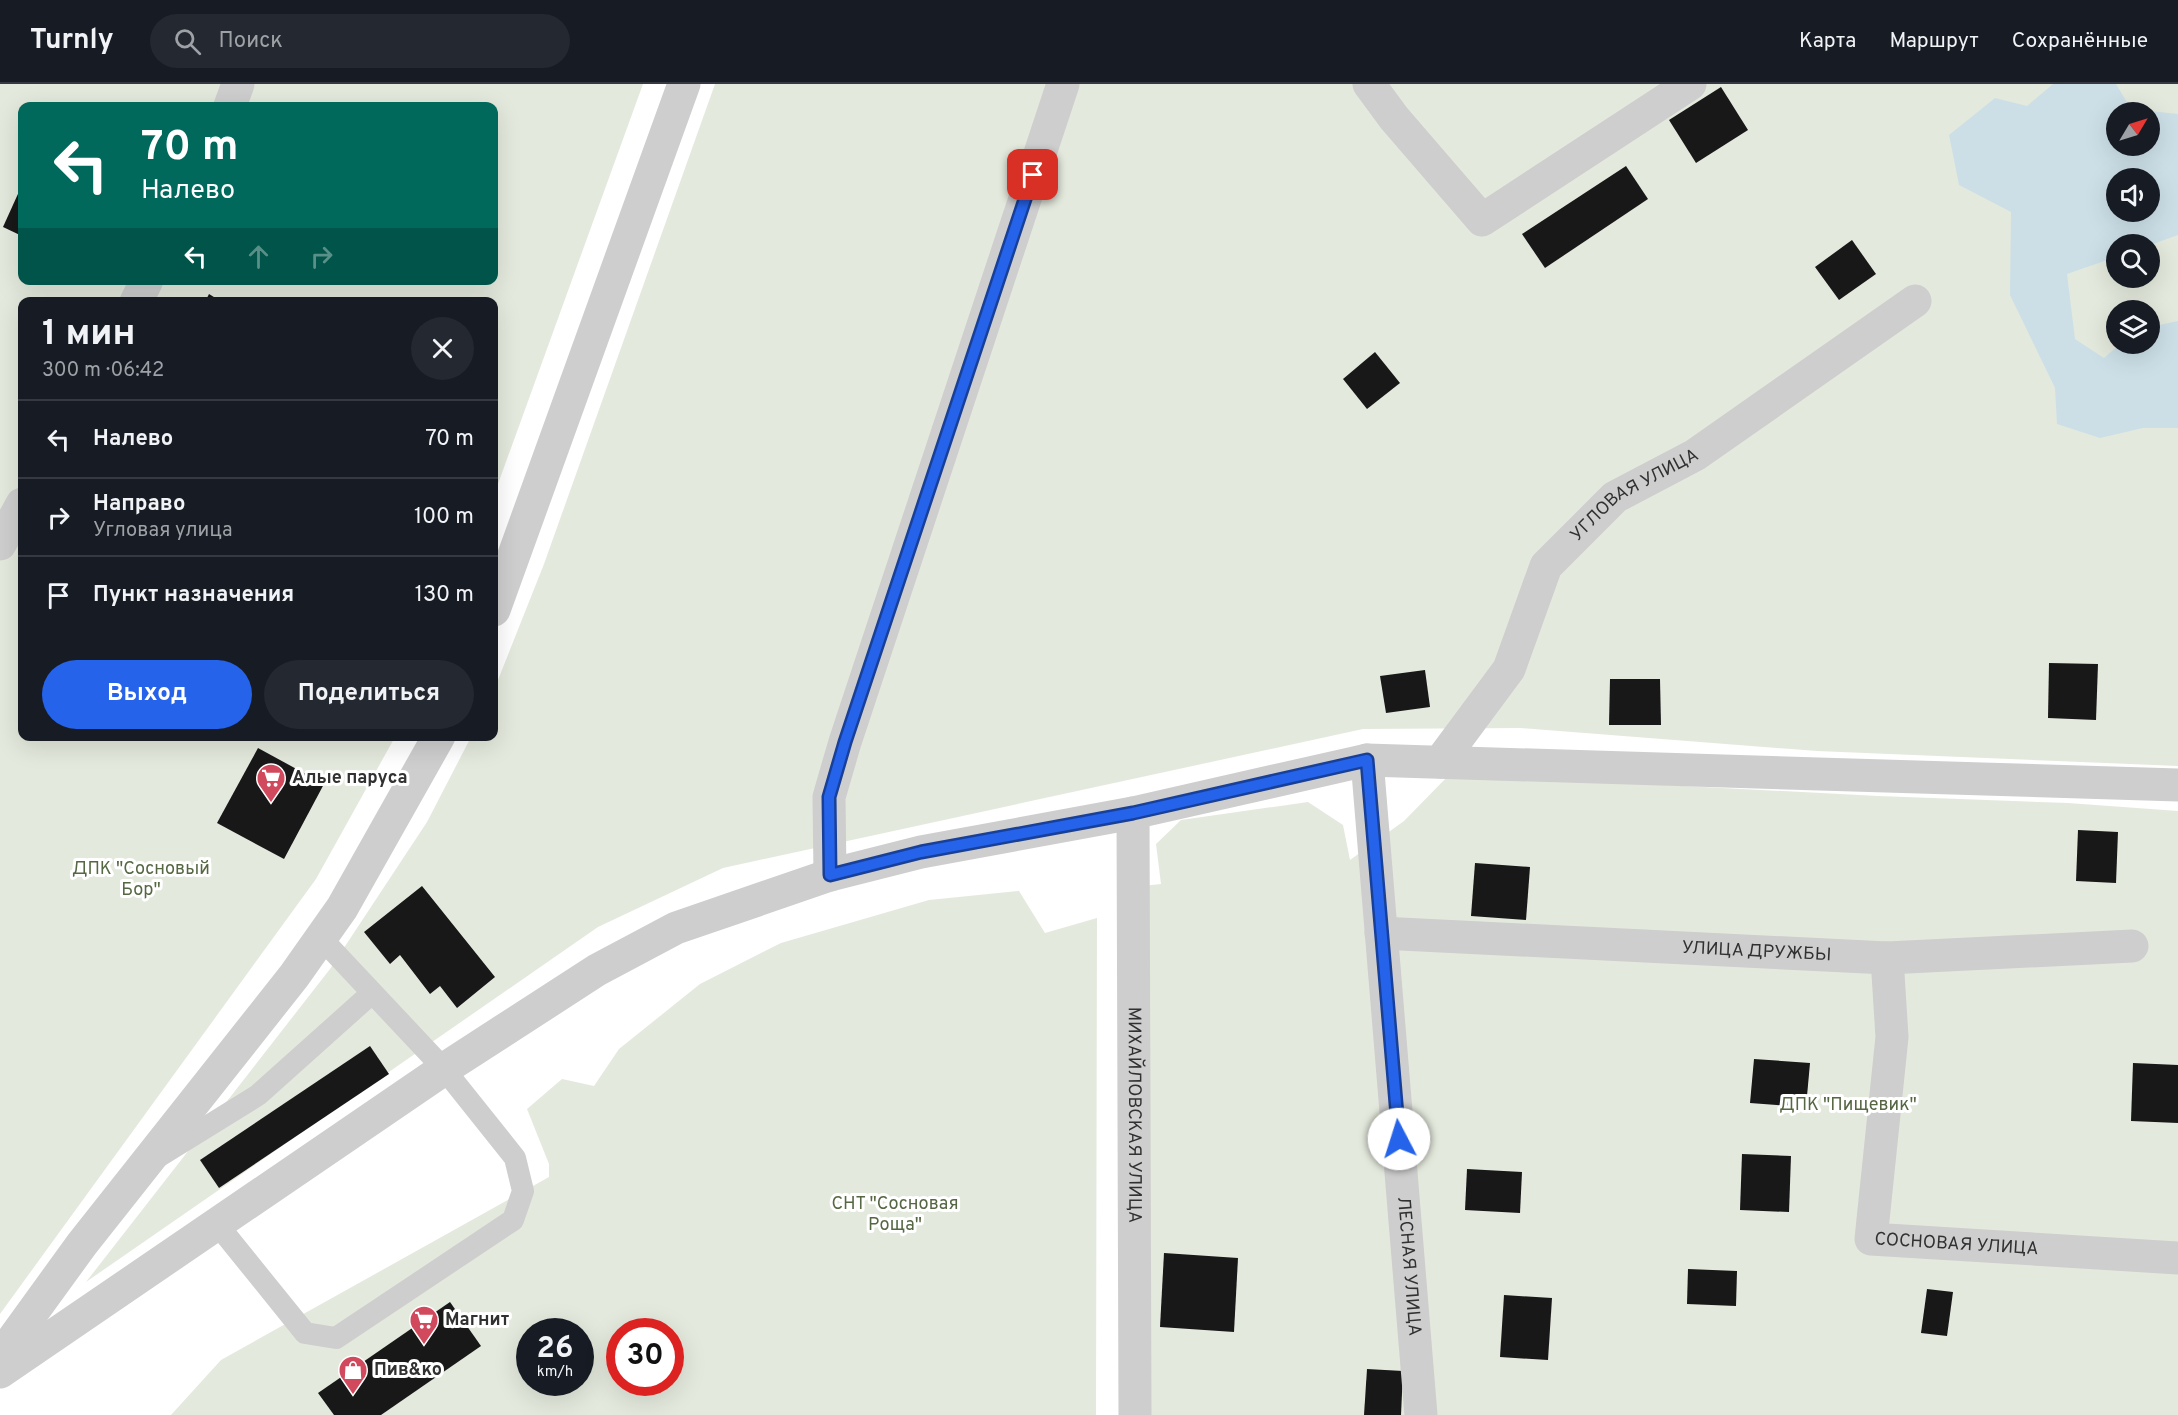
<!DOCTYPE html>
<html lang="ru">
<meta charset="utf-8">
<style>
body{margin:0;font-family:Overpass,sans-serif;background:#242831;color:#f1f3f6;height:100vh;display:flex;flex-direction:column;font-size:22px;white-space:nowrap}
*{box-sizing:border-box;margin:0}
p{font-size:20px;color:#9ea1a6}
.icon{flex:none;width:33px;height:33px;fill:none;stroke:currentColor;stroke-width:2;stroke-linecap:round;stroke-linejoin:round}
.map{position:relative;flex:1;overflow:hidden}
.panel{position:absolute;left:18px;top:213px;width:480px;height:444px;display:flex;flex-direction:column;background:#171b24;border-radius:12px;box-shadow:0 6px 24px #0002}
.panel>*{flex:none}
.banner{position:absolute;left:18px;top:18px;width:480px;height:183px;border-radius:12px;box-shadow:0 6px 24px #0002;background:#00695c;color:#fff;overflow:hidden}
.needle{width:39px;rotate:52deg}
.buttons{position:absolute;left:2106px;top:18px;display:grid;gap:12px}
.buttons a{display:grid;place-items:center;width:54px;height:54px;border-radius:50%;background:#171b24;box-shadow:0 6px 24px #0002;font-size:30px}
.speed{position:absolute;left:516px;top:1234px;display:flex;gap:12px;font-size:30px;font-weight:700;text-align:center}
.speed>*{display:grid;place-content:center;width:78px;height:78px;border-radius:50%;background:#171b24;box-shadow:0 6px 24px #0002;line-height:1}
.speed small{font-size:15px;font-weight:400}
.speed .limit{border:9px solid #d22;background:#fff;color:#111}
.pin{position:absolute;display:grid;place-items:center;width:51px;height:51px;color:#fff;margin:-26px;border-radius:12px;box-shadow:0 3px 9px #0006}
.me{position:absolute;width:66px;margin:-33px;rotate:355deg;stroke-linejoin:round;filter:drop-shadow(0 0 4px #0008)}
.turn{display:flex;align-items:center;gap:21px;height:126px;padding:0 24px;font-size:27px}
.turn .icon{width:78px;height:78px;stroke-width:2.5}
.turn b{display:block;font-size:42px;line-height:51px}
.lanes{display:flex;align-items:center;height:57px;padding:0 24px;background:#0003;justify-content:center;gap:30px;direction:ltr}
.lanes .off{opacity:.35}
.round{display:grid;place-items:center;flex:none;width:63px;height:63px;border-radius:32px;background:#242831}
.headline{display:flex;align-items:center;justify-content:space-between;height:102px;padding:0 24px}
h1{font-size:36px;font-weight:700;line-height:45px}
.button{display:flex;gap:12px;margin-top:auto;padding:12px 24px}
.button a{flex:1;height:69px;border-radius:36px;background:#2563eb;color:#fff;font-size:24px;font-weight:700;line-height:69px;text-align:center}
.button a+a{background:#242831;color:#f1f3f6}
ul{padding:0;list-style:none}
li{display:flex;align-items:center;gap:18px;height:78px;padding:0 24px;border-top:2px solid #363941}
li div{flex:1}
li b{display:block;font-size:22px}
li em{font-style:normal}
header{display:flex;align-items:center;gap:36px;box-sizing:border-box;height:84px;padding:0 30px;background:#171b24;border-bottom:2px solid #363941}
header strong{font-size:28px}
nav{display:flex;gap:33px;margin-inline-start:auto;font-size:21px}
.search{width:420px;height:54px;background:#242831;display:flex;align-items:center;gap:15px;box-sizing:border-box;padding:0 21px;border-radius:33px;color:#9ea1a6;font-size:22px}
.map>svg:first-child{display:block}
.green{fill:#e4e9dd;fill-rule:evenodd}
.water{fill:#ccdfe7;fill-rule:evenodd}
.building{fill:#181818}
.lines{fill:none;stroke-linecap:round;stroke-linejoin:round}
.lane{stroke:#cecece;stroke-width:22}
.street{stroke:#cecece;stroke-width:33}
.route-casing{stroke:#184099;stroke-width:15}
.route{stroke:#2563eb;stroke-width:10}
.labels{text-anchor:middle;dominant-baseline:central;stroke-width:6;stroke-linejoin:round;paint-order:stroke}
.street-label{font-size:18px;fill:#313131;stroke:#fff}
.poi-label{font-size:18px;font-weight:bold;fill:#313131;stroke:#fff;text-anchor:start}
.park-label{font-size:18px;fill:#566743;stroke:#fff}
</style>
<header>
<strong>Turnly</strong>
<div class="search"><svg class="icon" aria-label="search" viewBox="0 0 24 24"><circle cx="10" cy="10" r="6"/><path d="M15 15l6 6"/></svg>Поиск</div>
<nav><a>Карта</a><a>Маршрут</a><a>Сохранённые</a></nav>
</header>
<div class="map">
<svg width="2178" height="1331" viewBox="0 0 2178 1331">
<rect width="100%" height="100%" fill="#fff"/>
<g class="green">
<path d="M0,0H643L494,411V218H22V652L395,653L316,795L0,1230ZM22,22H494V196H22Z"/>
<path d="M715,0H2178V682L1817,667L1521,644L1363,645L723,784L598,843L86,1198L330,885L427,738L471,653L494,652V606L544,480ZM2116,28H2150V62H2116ZM2116,94H2150V128H2116ZM2116,160H2150V194H2116ZM2116,226H2150V260H2116Z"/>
<path d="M1450,690L1878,712L2068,719L2178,727V1331H1135L1133,803L1161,800L1156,760L1181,736L1308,718L1343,741L1350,776L1404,737Z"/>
<path d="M1019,807L1045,849L1097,834L1096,1331H171L221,1276L549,1093V1080L527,1025L562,995L594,1002L619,965L700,900L781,859L929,816ZM530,1248H580V1299H530ZM620,1248H670V1299H620Z"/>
</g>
<path class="water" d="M2053,0H2116L2131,25L2178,30V151L2150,161L2116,160V173L2067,190L2075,255L2104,274L2120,260H2150V243L2178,237V344H2143L2100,354L2057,340L2055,304L2010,211L2011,128L1959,101L1949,51L1995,14L2027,22ZM2116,28H2150V62H2116ZM2116,94H2150V128H2116Z"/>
<g class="building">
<path d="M1721,3L1748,46L1696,79L1669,36Z"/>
<path d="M1626,82L1648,115L1545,184L1522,150Z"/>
<path d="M22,101V152L3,143Z"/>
<path d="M1852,156L1876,190L1839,216L1815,183Z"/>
<path d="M209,210L222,218H205Z"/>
<path d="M1375,268L1400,299L1367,325L1343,295Z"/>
<path d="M2049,579L2098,580L2096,636L2048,634Z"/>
<path d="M1425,586L1430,623L1386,629L1380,592Z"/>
<path d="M1610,595H1660L1661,641H1609Z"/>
<path d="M258,664L324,700L284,775L217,739Z"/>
<path d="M2078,746L2118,748L2116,799L2076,797Z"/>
<path d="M1475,779L1530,783L1526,836L1471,832Z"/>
<path d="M422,802L495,893L457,924L440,902L430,910L400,871L390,880L364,848Z"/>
<path d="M370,962L389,990L219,1104L200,1076Z"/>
<path d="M1754,975L1810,979L1806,1023L1750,1019Z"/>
<path d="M2133,979L2178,981V1039L2131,1037Z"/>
<path d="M1742,1070L1791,1072L1789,1128L1740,1126Z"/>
<path d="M1467,1085L1522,1088L1520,1129L1465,1126Z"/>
<path d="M1164,1169L1238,1174L1234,1248L1160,1243Z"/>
<path d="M1688,1185L1737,1187L1736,1222L1687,1220Z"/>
<path d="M1927,1205L1953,1208L1947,1252L1921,1249Z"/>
<path d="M1504,1211L1552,1214L1548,1276L1500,1273Z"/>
<path d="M450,1218L481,1262L381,1331H334L318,1309Z"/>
<path d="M1367,1285L1403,1287L1401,1331H1364Z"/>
</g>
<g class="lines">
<g class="lane">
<path d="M158,1073L258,1011L372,909"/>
<path d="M217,1140L305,1249L336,1254L513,1136L523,1107L515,1074L444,985L321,854"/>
</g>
<g class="street">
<path d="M1369,0L1394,34L1482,136L1690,0"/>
<path d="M230,22L238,0"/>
<path d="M136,218L147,196"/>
<path d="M0,460L22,420"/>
<path d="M494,526L684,0"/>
<path id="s1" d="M1367,676L1421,1331"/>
<path id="s2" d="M1440,678L1509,585L1546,482L1615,413L1695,371L1915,217"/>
<path id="s3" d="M1133,729L1135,1331"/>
<path d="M830,791L829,713L845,658L1063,0"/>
<path id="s4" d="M1381,849L1887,874L2132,862"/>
<path id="s5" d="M1887,874L1892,953L1871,1155L2178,1174"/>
<path d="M0,1273L82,1160L294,892L342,824L439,652"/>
<path d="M0,1288L444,985L597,886L676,844L830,791L921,768L1133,729L1367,676L2178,701"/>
</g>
</g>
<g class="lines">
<g class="route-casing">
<path id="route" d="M1033,91L845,658L829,713L830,791L921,768L1133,729L1367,676L1399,1055"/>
</g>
<use href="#route" class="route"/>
</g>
<defs>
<g id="supermarket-pin" transform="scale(1.5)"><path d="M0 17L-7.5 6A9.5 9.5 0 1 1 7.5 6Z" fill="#d1495c" stroke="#fff"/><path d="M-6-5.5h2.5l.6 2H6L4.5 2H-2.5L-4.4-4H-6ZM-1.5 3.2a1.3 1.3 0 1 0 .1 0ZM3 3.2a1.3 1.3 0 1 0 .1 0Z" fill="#fff"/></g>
<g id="shop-pin" transform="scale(1.5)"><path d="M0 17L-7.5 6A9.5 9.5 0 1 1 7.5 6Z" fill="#d1495c" stroke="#fff"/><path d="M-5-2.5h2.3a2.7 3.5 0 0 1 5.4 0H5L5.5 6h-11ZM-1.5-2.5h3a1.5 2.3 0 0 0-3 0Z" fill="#fff"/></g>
</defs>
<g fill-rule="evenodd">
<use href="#supermarket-pin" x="271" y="694"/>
<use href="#supermarket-pin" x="424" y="1236"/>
<use href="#shop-pin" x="353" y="1286"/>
</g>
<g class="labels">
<g class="street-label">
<text stroke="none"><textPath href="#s2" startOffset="340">УГЛОВАЯ УЛИЦА</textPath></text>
<text stroke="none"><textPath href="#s4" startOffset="376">УЛИЦА ДРУЖБЫ</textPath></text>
<text stroke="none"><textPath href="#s3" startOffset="302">МИХАЙЛОВСКАЯ УЛИЦА</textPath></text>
<text stroke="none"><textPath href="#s5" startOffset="368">СОСНОВАЯ УЛИЦА</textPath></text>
<text stroke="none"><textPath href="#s1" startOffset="508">ЛЕСНАЯ УЛИЦА</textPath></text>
</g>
<g class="poi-label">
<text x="292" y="694">Алые паруса</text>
<text x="445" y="1236">Магнит</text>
<text x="374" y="1286">Пив&amp;ко</text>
</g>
<g class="park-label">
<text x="141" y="785">ДПК "Сосновый<tspan x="141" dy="21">Бор"</tspan></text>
<text x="1848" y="1021">ДПК "Пищевик"</text>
<text x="895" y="1120">СНТ "Сосновая<tspan x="895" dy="21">Роща"</tspan></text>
</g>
</g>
</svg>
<div class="buttons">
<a><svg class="needle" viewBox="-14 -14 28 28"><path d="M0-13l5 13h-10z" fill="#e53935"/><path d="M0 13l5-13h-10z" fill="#9ea1a6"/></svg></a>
<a><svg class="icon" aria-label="sound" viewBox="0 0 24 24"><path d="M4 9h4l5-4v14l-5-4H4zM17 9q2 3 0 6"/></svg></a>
<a><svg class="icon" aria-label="search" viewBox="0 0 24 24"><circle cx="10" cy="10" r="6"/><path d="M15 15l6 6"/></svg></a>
<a><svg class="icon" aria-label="layers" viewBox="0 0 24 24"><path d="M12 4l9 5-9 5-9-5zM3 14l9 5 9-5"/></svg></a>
</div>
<div class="speed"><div>26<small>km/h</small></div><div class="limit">30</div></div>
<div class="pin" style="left:1033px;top:91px;background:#d93025"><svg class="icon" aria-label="arrive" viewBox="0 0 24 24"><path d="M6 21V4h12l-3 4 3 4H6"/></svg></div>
<svg class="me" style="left:1399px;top:1055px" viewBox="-20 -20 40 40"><circle r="19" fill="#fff"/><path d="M0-13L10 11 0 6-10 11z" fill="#2563eb"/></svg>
<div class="banner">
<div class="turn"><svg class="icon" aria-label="left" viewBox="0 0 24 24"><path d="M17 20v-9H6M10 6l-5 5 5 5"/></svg><div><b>70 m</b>Налево</div></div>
<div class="lanes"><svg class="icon" aria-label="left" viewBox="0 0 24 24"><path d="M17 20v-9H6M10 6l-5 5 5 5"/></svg><svg class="icon off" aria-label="ahead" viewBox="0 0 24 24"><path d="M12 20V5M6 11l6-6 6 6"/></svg><svg class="icon off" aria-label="right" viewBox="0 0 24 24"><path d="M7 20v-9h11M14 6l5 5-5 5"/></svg></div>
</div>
<section class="panel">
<div class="headline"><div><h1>1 мин</h1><p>300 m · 06:42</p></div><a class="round"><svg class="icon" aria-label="close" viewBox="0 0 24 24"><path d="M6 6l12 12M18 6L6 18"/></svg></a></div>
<ul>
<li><svg class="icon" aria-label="left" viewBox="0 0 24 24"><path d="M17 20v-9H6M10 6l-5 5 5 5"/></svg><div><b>Налево</b></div><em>70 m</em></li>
<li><svg class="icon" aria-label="right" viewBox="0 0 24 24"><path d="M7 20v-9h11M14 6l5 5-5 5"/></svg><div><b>Направо</b><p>Угловая улица</p></div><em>100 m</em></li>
<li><svg class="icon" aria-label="arrive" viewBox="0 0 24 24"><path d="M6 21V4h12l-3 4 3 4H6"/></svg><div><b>Пункт назначения</b></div><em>130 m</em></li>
</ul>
<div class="button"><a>Выход</a><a>Поделиться</a></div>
</section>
</div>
